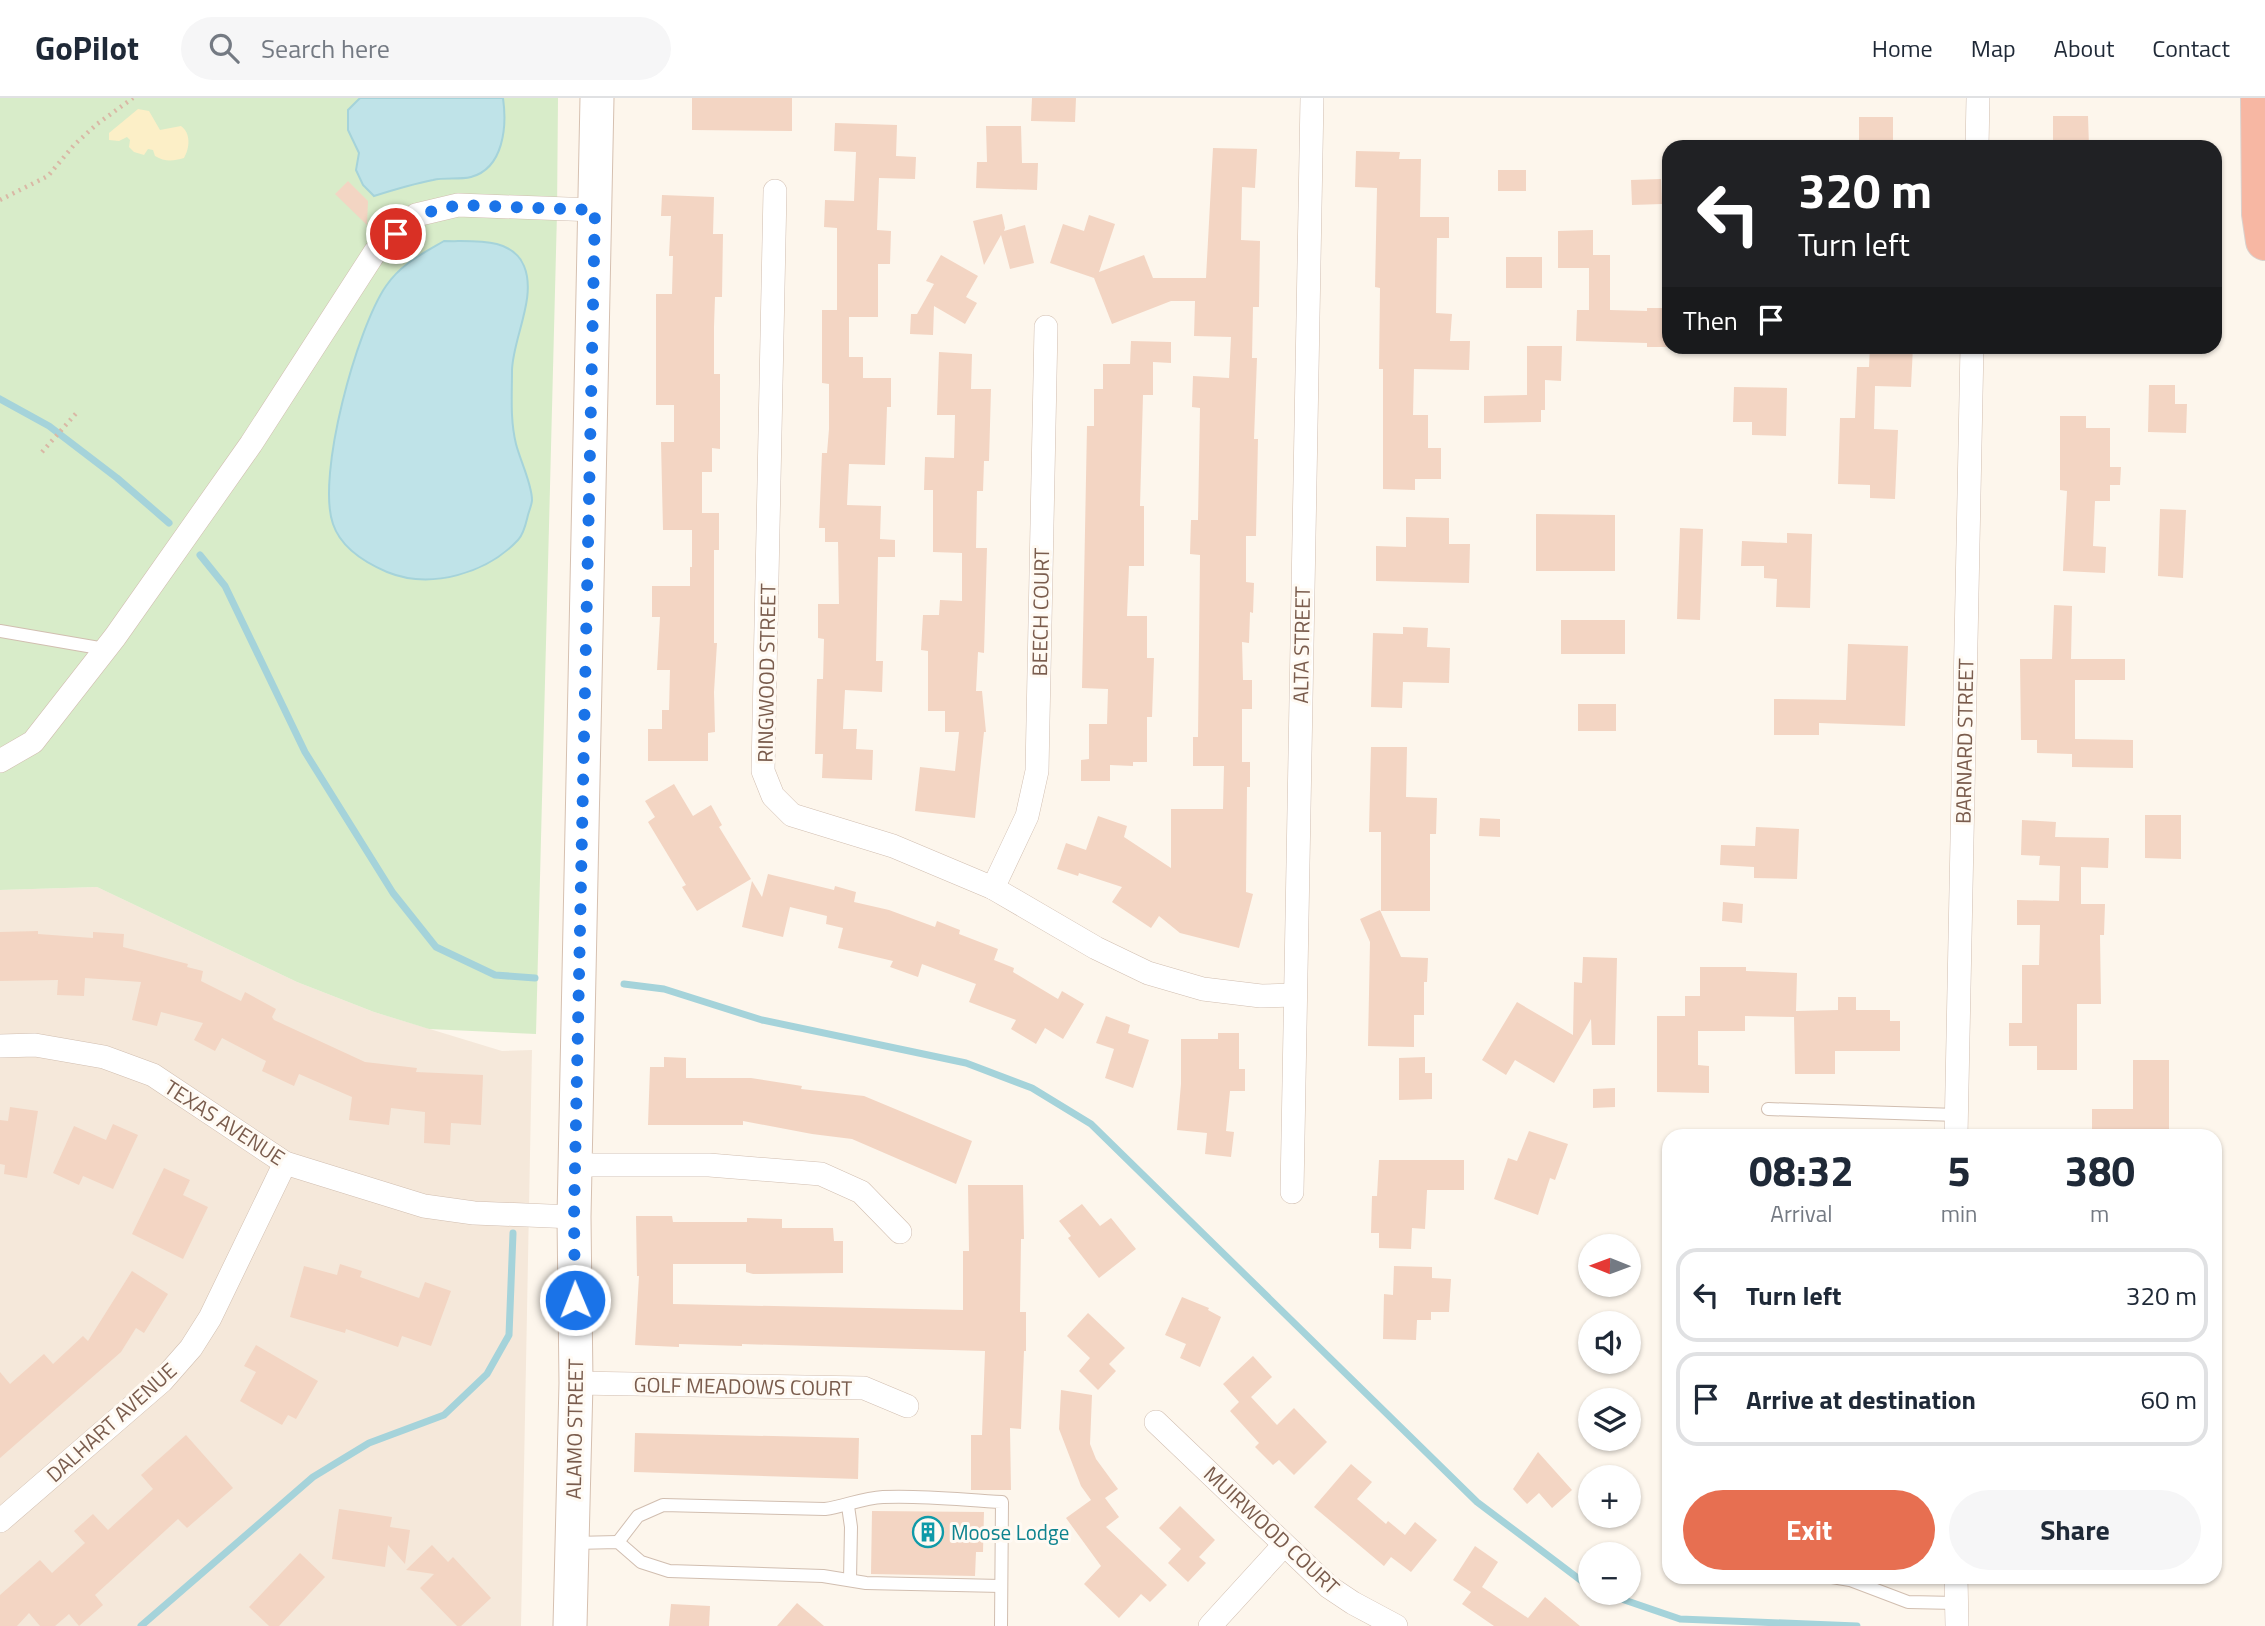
<!DOCTYPE html>
<meta charset="utf-8">
<style>
body{margin:0;font-family:"Titillium Web",sans-serif;background:#f6f6f7;color:#1f2937;height:100vh;display:flex;flex-direction:column;font-size:26px;white-space:nowrap}
*{box-sizing:border-box;margin:0}
p{font-size:23px;color:#747a83}
.icon{flex:none;width:38px;height:38px;fill:none;stroke:currentColor;stroke-width:2;stroke-linecap:round;stroke-linejoin:round}
.map{position:relative;flex:1;overflow:hidden}
.side{position:absolute;left:1662px;top:1031px;width:560px;height:455px;display:flex;flex-direction:column;background:#fff;border-radius:21px;box-shadow:0 2px 5px #0004}
.side>*{flex:none}
.banner{position:absolute;left:1662px;top:42px;width:560px;height:214px;border-radius:21px;box-shadow:0 2px 5px #0004;background:#202124;color:#fff;overflow:hidden}
.needle{width:46px;rotate:271deg}
.fabs{position:absolute;left:1578px;top:1136px;display:grid;gap:14px}
.fabs a{display:grid;place-items:center;width:63px;height:63px;border-radius:50%;background:#fff;box-shadow:0 2px 5px #0004;font-size:35px}
.pin{position:absolute;display:grid;place-items:center;width:60px;height:60px;color:#fff;margin:-30px;border:4px solid #fff;border-radius:50%;box-shadow:0 2px 7px #0007}
.me{position:absolute;width:77px;margin:-38px;rotate:359deg;stroke-linejoin:round;filter:drop-shadow(0 0 5px #0008)}
.turn{display:flex;align-items:center;gap:24px;height:147px;padding:0 21px;font-size:32px}
.turn .icon{width:91px;height:91px;stroke-width:2.5}
.turn b{display:block;font-size:49px;line-height:60px}
.then{display:flex;align-items:center;height:66px;padding:0 21px;background:#0003;gap:14px;font-size:26px}
.eta{display:flex;justify-content:space-evenly;align-items:center;height:119px;text-align:center}
.eta b{font-size:42px;font-weight:700;line-height:49px}
.cta{display:flex;gap:14px;margin-top:auto;padding:14px 21px}
.cta a{flex:1;height:80px;border-radius:42px;background:#e76f51;color:#fff;font-size:28px;font-weight:700;line-height:80px;text-align:center}
.cta a+a{background:#f6f6f7;color:#1f2937}
ul{padding:0;list-style:none}
li{display:flex;align-items:center;gap:21px;height:94px;margin:0 14px 10px;padding:0 7px;border:4px solid #e0e1e3;border-radius:21px}
li div{flex:1}
li b{display:block;font-size:26px}
li em{font-style:normal}
header{display:flex;align-items:center;gap:42px;box-sizing:border-box;height:98px;padding:0 35px;background:#fff;border-bottom:2px solid #e0e1e3}
header strong{font-size:33px}
nav{display:flex;gap:38px;margin-inline-start:auto;font-size:24px}
.search{width:490px;height:63px;background:#f6f6f7;display:flex;align-items:center;gap:18px;box-sizing:border-box;padding:0 24px;border-radius:38px;color:#747a83;font-size:26px}
.map>svg:first-child{display:block}
.residential{fill:#f5e8da}
.green{fill:#d8ecc9}
.sand{fill:#fcefc7}
.water{fill:#bfe3e8;stroke:#a5d3da;stroke-width:2}
.lines{fill:none;stroke-linecap:round;stroke-linejoin:round}
.stream{stroke:#a5d3da;stroke-width:7}
.building{fill:#f3d5c3}
.lane-casing{stroke:#d1beb0;stroke-width:14}
.street-casing{stroke:#d1beb0;stroke-width:24}
.secondary-casing{stroke:#d6c0b0;stroke-width:35}
.highway-casing{stroke:#dad1cd;stroke-width:40}
.path{stroke:#d9b8a5;stroke-width:4.5;stroke-dasharray:2 5;stroke-linecap:butt}
.lane{stroke:#fff;stroke-width:12}
.street{stroke:#fff;stroke-width:23}
.secondary{stroke:#fff;stroke-width:33}
.highway{stroke:#f7b7a3;stroke-width:38}
.route{stroke:#1a73e8;stroke-width:12;stroke-dasharray:0 21.6}
.labels{text-anchor:middle;dominant-baseline:central;stroke-width:6;stroke-linejoin:round;paint-order:stroke}
.street-label{font-size:21px;fill:#7a5c4d;stroke:#fffaf3}
.culture-label{font-size:21px;fill:#0d838f;stroke:#fffaf3;text-anchor:start}
</style>
<header>
<strong>GoPilot</strong>
<div class="search"><svg class="icon" aria-label="search" viewBox="0 0 24 24"><circle cx="10" cy="10" r="6"/><path d="M15 15l6 6"/></svg>Search here</div>
<nav><a>Home</a><a>Map</a><a>About</a><a>Contact</a></nav>
</header>
<div class="map">
<svg width="2265" height="1528" viewBox="0 0 2265 1528">
<rect width="100%" height="100%" fill="#fdf6ec"/>
<path class="residential" d="M97,789L297,884L374,914L502,953L532,952L521,1528H0V792Z"/>
<path class="green" d="M0,0H558L557,115L536,936L429,931L374,914L297,884L97,789L0,792Z"/>
<path class="sand" d="M138,11L149,13L160,32L181,28C191,35 190,50 184,60C173,63 165,64 155,58L153,52L148,51L144,57L134,54L129,49L130,42L127,39L119,43L109,42V35Z"/>
<g class="water">
<path d="M360,0H503C507,28 504,70 471,79C459,82 445,79 433,82C413,86 393,92 374,98L363,87L356,72L359,55L348,32V12Z"/>
<path d="M444,143C471,144 512,138 524,168C537,199 513,240 512,272C512,297 510,322 516,346C520,362 532,386 532,402C532,406 529,413 528,417C526,425 524,436 518,442C487,475 431,492 387,474C366,465 341,450 333,426C316,378 357,230 386,188C401,166 422,156 444,143Z"/>
</g>
<g class="lines">
<g class="stream">
<path d="M0,301L49,328L117,380L169,425"/>
<path d="M200,457L225,488L305,654L393,795L436,849L495,877L535,880"/>
<path d="M624,886L664,891L762,922L966,965L1032,990L1091,1026L1477,1404L1591,1490"/>
<path d="M1601,1494L1680,1521L1857,1528"/>
<path d="M141,1528L313,1379L369,1345L444,1317L487,1276L509,1237L513,1135"/>
</g>
</g>
<g class="building">
<path d="M692,0H792V33L692,32Z"/>
<path d="M1032,0H1076L1075,24L1031,23Z"/>
<path d="M2053,18H2088L2089,49H2053Z"/>
<path d="M1859,19H1893V49H1868V44H1859Z"/>
<path d="M835,25L897,27L896,58L916,59L915,81L879,80L877,132L891,133L890,166H878V219H849V259H863V280H891V309H887L885,367L849,366L847,407L881,408L880,441L895,442V459H878L876,563H883L882,594L845,592L843,631H857L856,651L873,652L872,682L822,680L823,656H815L817,581H823L824,541L818,540V506H839L838,444H825V430H819L822,355H827L829,331V286L822,285V212H837V130L824,129L825,102L854,103L856,54L834,53Z"/>
<path d="M986,28H1021L1022,65H1038L1037,92L976,90L977,64H987Z"/>
<path d="M1213,50L1257,51L1255,90L1242,89L1241,142L1260,143L1259,209H1253L1252,260H1257L1254,341H1258L1256,438H1246V484L1254,485L1253,515L1250,514L1249,545L1242,544L1243,582H1252V611H1242V664H1250V689H1247L1246,794L1253,796L1239,850L1180,835L1159,818L1151,830L1112,804L1122,789L1079,775L1078,778L1057,771L1066,745L1086,752L1098,718L1127,728L1124,739L1171,770V711H1223L1224,668H1193V639H1198L1200,457L1190,456L1191,422H1198L1200,310L1192,309L1193,278L1229,280L1231,239L1194,238L1195,203H1171L1112,226L1094,180L1050,165L1063,126L1084,133L1089,117L1115,126L1099,174L1144,157L1153,180H1206Z"/>
<path d="M1356,53L1400,54L1399,61H1421L1420,119H1449V140H1437L1436,215L1452,216L1450,243H1470L1469,272L1414,271L1413,317H1428V350H1441V381H1415V392L1383,391V271H1379L1380,190L1375,189L1377,90L1355,89Z"/>
<rect x="1498" y="72" width="28" height="21"/>
<path d="M1661,81L1662,106L1632,107L1631,82Z"/>
<path d="M348,83L368,103L367,127L335,96Z"/>
<path d="M662,97L714,99L713,136H723L722,199H715L714,229V276H720V351L712,350V374H702V415H719V452H714V545H717L714,594L715,634L708,635V663H648V631H662V612H669L670,572H657L660,519H652V488H690V469H692V432H663L661,344H674V307H656V196H672L673,158H669L671,118H661Z"/>
<path d="M1002,116L1005,130L1004,133L1025,127L1034,165L1010,171L1001,137L984,167L973,123Z"/>
<path d="M1593,132V157H1610V212L1647,213V210H1670V249H1647V245L1576,243L1577,212H1589V170H1558V133Z"/>
<path d="M941,157L978,178L966,199L977,205L965,226L934,208L933,237L910,236L911,216H917L934,186L926,183Z"/>
<rect x="1506" y="159" width="36" height="31"/>
<path d="M1131,243L1171,244V265L1153,264V297H1143L1140,408H1144V468H1129L1127,518H1147V560H1154L1152,619H1147V664H1133V668L1110,667V683H1081V662L1089,661V626H1107L1108,591L1082,590L1087,328H1094V291H1103V266H1130Z"/>
<path d="M1527,248H1562L1561,283L1545,282V312H1541V324L1484,325V298L1527,297Z"/>
<path d="M1870,248H1913L1911,289L1875,288L1874,331L1898,332L1895,401L1870,400V387L1838,386L1840,320H1855L1857,269H1869Z"/>
<path d="M939,254L972,256L971,291H991L989,363H984L983,393H977L976,450H987L984,555L978,554L976,593H982L986,634H984L975,720L915,713L920,669L955,673L959,634H945V613H928V553L921,552L923,517H939L940,502L962,503V455L933,454V392H924L925,359L954,360L955,317H937Z"/>
<path d="M2149,287H2175V306H2187L2186,335L2148,334Z"/>
<path d="M1734,289L1787,290L1786,338L1752,337V324H1733Z"/>
<path d="M2060,318H2086V330H2110V369H2121L2120,387H2110V403H2095L2093,448L2106,449L2105,475L2063,473L2067,393L2060,392Z"/>
<path d="M2160,411L2186,412L2183,480L2158,478Z"/>
<path d="M1536,416L1615,417V473H1536Z"/>
<path d="M1406,419L1449,420V446H1470L1469,485L1376,483V448L1406,449Z"/>
<path d="M1680,430L1703,431L1700,522L1677,521Z"/>
<path d="M1787,435L1812,436L1810,510L1776,509L1777,481L1764,480V468H1741L1742,443L1787,445Z"/>
<path d="M2054,507L2072,508L2071,561H2125V582H2075V641L2133,642V670L2072,669V656L2037,655V642H2021L2020,561H2052Z"/>
<rect x="1561" y="522" width="64" height="34"/>
<path d="M1403,529L1428,530L1427,549L1450,550L1449,585L1403,584L1402,610L1371,609L1373,535L1403,536Z"/>
<path d="M1848,546L1908,548L1905,628L1819,625V637H1774V601L1846,602Z"/>
<rect x="1578" y="606" width="38" height="27"/>
<path d="M1371,649H1407L1406,699L1437,700L1436,736H1430V813H1381V734H1369Z"/>
<path d="M674,686L693,718L711,707L722,727L719,729L751,781L697,813L682,789L686,787L648,724L655,719L645,703Z"/>
<path d="M2145,717H2181V761L2145,760Z"/>
<path d="M1480,720L1500,721V739L1479,738Z"/>
<path d="M2022,722L2056,724L2055,739L2109,740L2108,770L2081,769V806H2105L2104,837H2100L2101,906H2077V972H2037V948H2009V925H2022V867H2039L2040,827H2017V802L2059,803L2060,768L2039,767L2040,758L2021,757Z"/>
<path d="M1756,729L1799,731L1797,781L1754,780V769L1720,767L1721,747L1755,748Z"/>
<path d="M768,776L834,792L835,788L856,794L854,804L889,812L935,829L937,823L960,832L959,836L998,851L994,862L1014,870L1013,874L1058,901L1062,893L1084,906L1063,941L1045,930L1036,946L1011,931L1016,922L969,904L976,886L922,866L918,879L890,869L893,863L838,850L843,830L826,826L827,818L790,809L783,839L742,829L752,783L762,799Z"/>
<path d="M1723,804L1743,806L1742,825L1722,823Z"/>
<path d="M1380,812L1401,859L1428,860L1427,884H1424V917H1414V949L1368,948L1370,844L1360,821Z"/>
<path d="M38,833V836L93,840V834L124,836L123,849L188,866L187,869L203,873L201,883L241,903L245,894L276,911L272,919L274,922L365,964L417,970L416,974L483,977L481,1027L451,1025L450,1047L424,1045L425,1014L391,1010L389,1027L349,1022L352,999L299,976L294,988L262,973L266,963L222,940L215,953L194,942L203,925L161,914L157,928L132,922L141,884L85,880L84,898L57,897L58,882L0,883V834Z"/>
<path d="M1583,859L1617,860L1615,947H1592L1591,921L1554,985L1515,962L1506,977L1482,962L1517,904L1573,937L1574,884L1582,885Z"/>
<path d="M1700,869H1746V873L1797,875L1796,913L1838,912V899H1856V912H1890V923H1900V953H1835V976H1795L1794,919L1745,918V933H1698V967L1709,968V995L1657,994V918H1685V898H1700Z"/>
<path d="M1106,918L1130,927L1128,935L1149,942L1133,990L1105,980L1114,951L1096,945Z"/>
<path d="M1218,935H1239V971H1245V993H1230L1226,1033L1234,1034L1231,1059L1205,1056L1207,1035L1177,1032L1181,986V941H1218Z"/>
<path d="M664,959L686,960V980H751L802,988L801,991L864,998L972,1043L956,1086L852,1041L812,1036L743,1023V1027H648L650,969H664Z"/>
<path d="M1425,959V975H1432V1001L1399,1002V960Z"/>
<path d="M2133,962H2169V1038H2092V1011H2133Z"/>
<path d="M1615,990V1009L1593,1010V991Z"/>
<path d="M10,1009L38,1013L27,1080L4,1076L5,1067L0,1066V1022L8,1023Z"/>
<path d="M113,1026L138,1037L113,1091L83,1078L79,1087L53,1075L74,1028L106,1042Z"/>
<path d="M1529,1033L1568,1046L1555,1082L1550,1080L1538,1117L1494,1101L1508,1060L1517,1063Z"/>
<path d="M1379,1062H1464V1092H1427L1425,1131L1412,1130L1411,1151L1379,1150V1135H1371L1372,1098H1377Z"/>
<path d="M164,1070L190,1082L183,1097L208,1109L183,1161L132,1136Z"/>
<path d="M968,1087H1023L1024,1141H1021L1020,1214H1026V1253H1024L1021,1331L1010,1330L1011,1392H971V1337H982L985,1253L742,1246V1248L679,1246V1249L635,1247L639,1178H637L636,1118H672L673,1124H747V1120L782,1121V1130H833L834,1143H843V1175L753,1176L746,1174V1166H673V1206L963,1212V1153H969Z"/>
<path d="M1082,1106L1100,1128L1111,1120L1136,1151L1099,1180L1068,1140L1071,1138L1059,1123Z"/>
<path d="M340,1166L362,1173L360,1179L419,1200L425,1184L451,1193L431,1248L402,1238L398,1249L346,1231L345,1235L290,1219L304,1168L337,1177Z"/>
<path d="M1394,1168L1432,1169V1180L1451,1181L1449,1214H1431V1222H1417L1416,1242L1383,1241L1384,1196L1393,1197Z"/>
<path d="M132,1173L168,1196L144,1235L136,1230L121,1254L0,1360V1274L10,1286L44,1256L53,1266L83,1238L88,1243Z"/>
<path d="M1182,1199L1209,1210L1208,1212L1221,1219L1200,1269L1180,1260L1186,1246L1165,1237Z"/>
<path d="M1088,1215L1125,1250L1109,1266L1116,1273L1098,1292L1079,1273L1090,1260L1067,1238Z"/>
<path d="M256,1247L318,1283L296,1321L288,1317L282,1327L240,1303L256,1274L244,1268Z"/>
<path d="M1253,1258L1272,1279L1251,1299L1277,1327L1294,1310L1327,1344L1294,1377L1279,1362L1273,1367L1255,1349L1259,1345L1230,1313L1239,1304L1223,1286Z"/>
<path d="M1061,1292L1092,1297L1090,1346L1096,1361L1118,1391L1105,1400L1119,1419L1106,1429L1167,1487L1150,1504L1141,1496L1119,1520L1084,1486L1101,1468L1066,1420L1091,1402L1081,1388L1059,1331Z"/>
<path d="M635,1335L859,1340L858,1381L634,1374Z"/>
<path d="M186,1337L233,1390L187,1430L178,1421L95,1497L103,1507L79,1528L69,1516L55,1528H40L29,1515L17,1528H0V1497L40,1462L52,1475L85,1445L74,1433L93,1416L108,1432L153,1391L141,1377Z"/>
<path d="M1538,1354L1572,1392L1552,1410L1539,1395L1527,1406L1513,1391Z"/>
<path d="M1351,1366L1372,1384L1357,1401L1386,1426L1388,1423L1405,1437L1415,1424L1437,1442L1411,1474L1391,1459L1384,1468L1314,1409Z"/>
<path d="M1180,1408L1215,1442L1199,1459L1206,1465L1188,1484L1168,1465L1181,1451L1159,1430Z"/>
<path d="M339,1411L392,1419L390,1429L410,1432L405,1466L388,1447L385,1469L332,1461Z"/>
<path d="M872,1413L984,1414L983,1454H976L975,1478L871,1476Z"/>
<path d="M432,1447L448,1464L453,1459L491,1500L461,1528H457L420,1490L434,1476L406,1472Z"/>
<path d="M1475,1448L1498,1464L1482,1489L1528,1520L1545,1499L1580,1528H1494L1462,1506L1471,1494L1453,1482Z"/>
<path d="M300,1455L325,1479L279,1528H269L249,1509Z"/>
<path d="M797,1505L824,1528H777Z"/>
<path d="M671,1506L710,1508L709,1528H669Z"/>
</g>
<g class="lines">
<g class="lane-casing">
<g id="lane">
<path d="M0,533L105,551"/>
<path d="M1768,1011L1957,1017"/>
<path d="M848,1408L851,1429L850,1481"/>
<path d="M618,1444L638,1418L663,1407L825,1411C845,1408 863,1400 883,1399C922,1397 963,1402 1002,1404L1001,1528"/>
<path d="M574,1445L618,1444L641,1464L669,1473L823,1478L866,1485L1001,1488"/>
<path d="M1832,1479L1850,1482L1908,1504L1956,1505"/>
</g>
</g>
<g class="street-casing">
<g id="street">
<path d="M1977,49L1978,0"/>
<path d="M775,93L763,673L773,698L792,717L893,748L993,790L1096,850L1148,875L1203,891L1261,898L1294,897"/>
<path d="M0,663L33,644L115,539L251,346L375,154L416,117L458,107L595,112"/>
<path d="M993,790L1027,718L1037,673L1046,229"/>
<path d="M0,948L35,947L104,959L153,977L285,1065L424,1108L474,1115L574,1119"/>
<path d="M1956,1038L1972,248"/>
<path d="M575,1067H709L821,1076L861,1094L900,1134"/>
<path d="M1292,1094L1312,0"/>
<path d="M576,1285L864,1290L907,1308"/>
<path d="M1156,1324L1329,1489L1353,1505L1396,1528"/>
<path d="M0,1423L162,1283L191,1250L210,1220L285,1065"/>
<path d="M1956,1479L1957,1528"/>
<path d="M1210,1528L1284,1447"/>
</g>
</g>
<g class="secondary-casing">
<path id="secondary" d="M570,1528L576,1285L574,1119L597,0"/>
</g>
<g class="highway-casing">
<path id="highway" d="M2260,0L2261,116L2265,143"/>
</g>
<g class="path">
<path d="M0,102L48,78L74,47L97,26L133,0"/>
<path d="M42,354L79,312"/>
</g>
<use href="#lane" class="lane"/>
<use href="#street" class="street"/>
<use href="#secondary" class="secondary"/>
<use href="#highway" class="highway"/>
</g>
<g class="lines">
<path class="route" d="M396,136L416,117L458,107L595,112L574,1119L575,1202"/>
</g>
<defs>
<g id="building-ring" transform="scale(1.575)"><circle r="9.5" fill="#fffaf3" stroke="#0f9aa8" stroke-width="1.5"/><path d="M-4-6H4V6H1V3H-1V6H-4ZM-2.5-4.3h1.7v1.8h-1.7ZM.8-4.3h1.7v1.8H.8ZM-2.5-1h1.7V.8h-1.7ZM.8-1h1.7V.8H.8Z" fill="#0f9aa8"/></g>
</defs>
<g fill-rule="evenodd">
<use href="#building-ring" x="928" y="1434"/>
</g>
<g class="labels">
<g class="street-label">
<text transform="translate(1040 514) rotate(-89)">BEECH COURT</text>
<text transform="translate(1301 547) rotate(-89)">ALTA STREET</text>
<text transform="translate(766 575) rotate(-89)">RINGWOOD STREET</text>
<text transform="translate(1964 643) rotate(-89)">BARNARD STREET</text>
<text transform="translate(225 1024) rotate(33)">TEXAS AVENUE</text>
<text transform="translate(743 1288) rotate(1)">GOLF MEADOWS COURT</text>
<text transform="translate(111 1324) rotate(-42)">DALHART AVENUE</text>
<text transform="translate(574 1331) rotate(-89)">ALAMO STREET</text>
<text transform="translate(1272 1432) rotate(43)">MUIRWOOD COURT</text>
</g>
<g class="culture-label">
<text x="951" y="1434">Moose Lodge</text>
</g>
</g>
</svg>
<div class="fabs">
<a><svg class="needle" viewBox="-14 -14 28 28"><path d="M0-13l5 13h-10z" fill="#e53935"/><path d="M0 13l5-13h-10z" fill="#747a83"/></svg></a>
<a><svg class="icon" aria-label="sound" viewBox="0 0 24 24"><path d="M4 9h4l5-4v14l-5-4H4zM17 9q2 3 0 6"/></svg></a>
<a><svg class="icon" aria-label="layers" viewBox="0 0 24 24"><path d="M12 4l9 5-9 5-9-5zM3 14l9 5 9-5"/></svg></a>
<a>+</a>
<a>−</a>
</div>
<div class="pin" style="left:396px;top:136px;background:#d93025"><svg class="icon" aria-label="arrive" viewBox="0 0 24 24"><path d="M6 21V4h12l-3 4 3 4H6"/></svg></div>
<svg class="me" style="left:575px;top:1202px" viewBox="-20 -20 40 40"><circle r="17" fill="#1a73e8" stroke="#fff" stroke-width="3"/><path d="M0-11L8 9 0 5-8 9z" fill="#fff"/></svg>
<div class="banner">
<div class="turn"><svg class="icon" aria-label="left" viewBox="0 0 24 24"><path d="M17 20v-9H6M10 6l-5 5 5 5"/></svg><div><b>320 m</b>Turn left</div></div>
<div class="then">Then<svg class="icon" aria-label="arrive" viewBox="0 0 24 24"><path d="M6 21V4h12l-3 4 3 4H6"/></svg></div>
</div>
<section class="side">
<div class="eta">
<div><b>08:32</b><p>Arrival</p></div>
<div><b>5</b><p>min</p></div>
<div><b>380</b><p>m</p></div>
</div>
<ul>
<li><svg class="icon" aria-label="left" viewBox="0 0 24 24"><path d="M17 20v-9H6M10 6l-5 5 5 5"/></svg><div><b>Turn left</b></div><em>320 m</em></li>
<li><svg class="icon" aria-label="arrive" viewBox="0 0 24 24"><path d="M6 21V4h12l-3 4 3 4H6"/></svg><div><b>Arrive at destination</b></div><em>60 m</em></li>
</ul>
<div class="cta"><a>Exit</a><a>Share</a></div>
</section>
</div>
